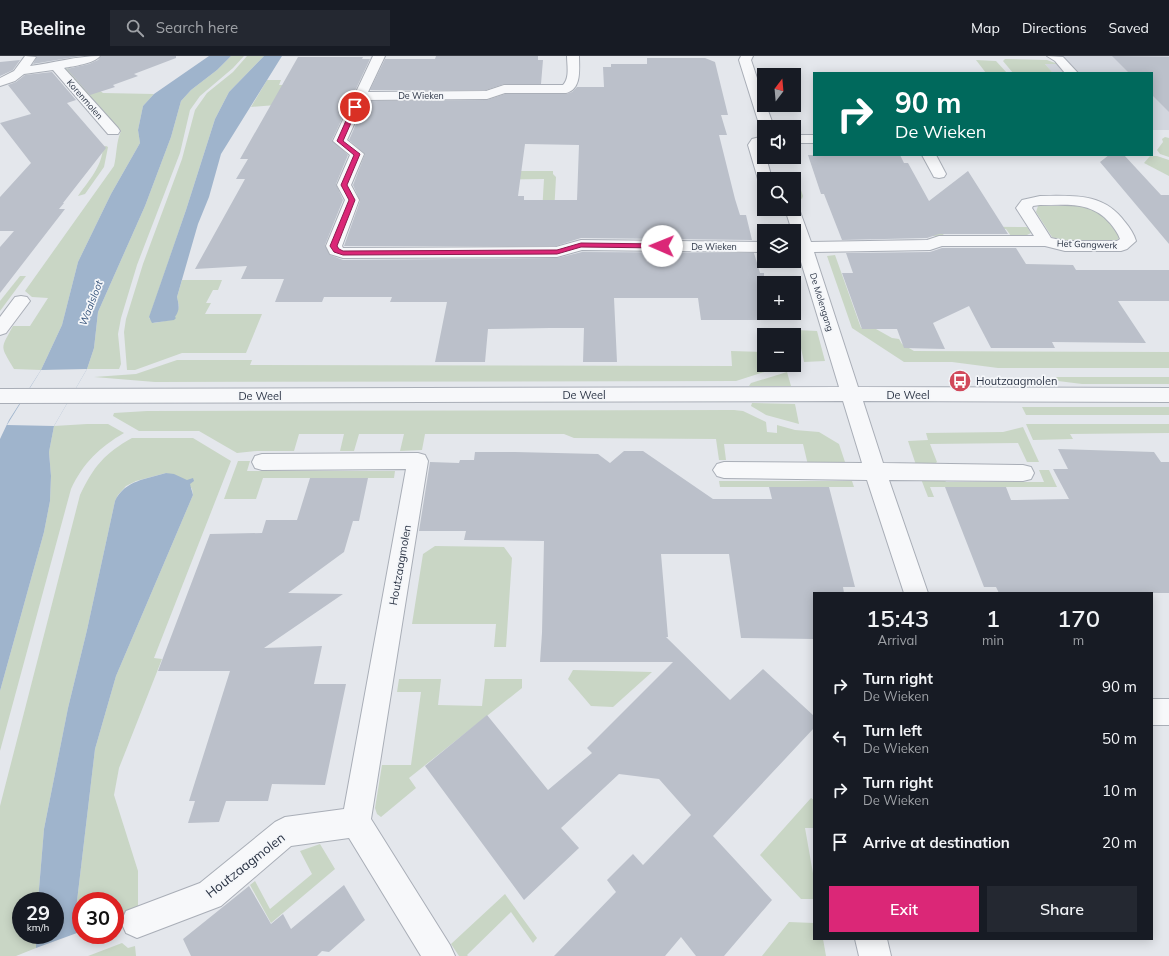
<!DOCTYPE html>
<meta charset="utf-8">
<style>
body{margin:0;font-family:Mulish,sans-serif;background:#242831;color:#f1f3f6;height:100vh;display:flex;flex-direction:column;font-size:15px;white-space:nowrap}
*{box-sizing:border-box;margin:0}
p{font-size:13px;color:#9ea1a6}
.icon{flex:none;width:22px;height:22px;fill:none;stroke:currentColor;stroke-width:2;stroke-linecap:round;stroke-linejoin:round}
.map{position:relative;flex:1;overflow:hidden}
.details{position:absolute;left:813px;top:536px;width:340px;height:348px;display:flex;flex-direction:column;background:#171b24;border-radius:0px;box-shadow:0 2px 10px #0003}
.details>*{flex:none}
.hud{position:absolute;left:813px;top:16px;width:340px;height:84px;border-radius:0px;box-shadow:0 2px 10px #0003;background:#00695c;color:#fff;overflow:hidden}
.needle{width:26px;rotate:16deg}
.tools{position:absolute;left:757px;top:12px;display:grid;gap:8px}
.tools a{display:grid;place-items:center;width:44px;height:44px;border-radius:0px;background:#171b24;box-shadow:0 2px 10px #0003;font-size:20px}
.speed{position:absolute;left:12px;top:836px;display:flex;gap:8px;font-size:20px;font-weight:700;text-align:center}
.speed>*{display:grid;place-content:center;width:52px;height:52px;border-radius:50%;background:#171b24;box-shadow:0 2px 10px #0003;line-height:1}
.speed small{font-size:10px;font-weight:400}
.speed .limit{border:6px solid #d22;background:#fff;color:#111}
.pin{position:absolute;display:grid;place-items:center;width:34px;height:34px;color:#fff;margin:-17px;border:2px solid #fff;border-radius:50%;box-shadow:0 1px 4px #0007}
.me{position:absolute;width:44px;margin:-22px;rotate:271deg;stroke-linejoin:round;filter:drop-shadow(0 0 3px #0008)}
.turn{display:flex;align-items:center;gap:14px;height:84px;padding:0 16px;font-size:18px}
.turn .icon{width:52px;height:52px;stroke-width:2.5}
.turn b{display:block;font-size:28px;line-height:34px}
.eta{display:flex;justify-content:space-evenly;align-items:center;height:68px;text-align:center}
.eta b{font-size:24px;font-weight:600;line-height:28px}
.primary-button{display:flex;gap:8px;margin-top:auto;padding:8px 16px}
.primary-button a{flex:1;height:46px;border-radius:0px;background:#db2777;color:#fff;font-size:16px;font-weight:600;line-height:46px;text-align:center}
.primary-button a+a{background:#242831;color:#f1f3f6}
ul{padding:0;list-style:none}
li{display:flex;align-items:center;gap:12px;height:52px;padding:0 16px}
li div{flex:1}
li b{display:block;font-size:15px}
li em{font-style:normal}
header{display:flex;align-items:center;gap:24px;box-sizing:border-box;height:56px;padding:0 20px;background:#171b24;border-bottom:1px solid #363941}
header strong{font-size:19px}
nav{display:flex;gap:22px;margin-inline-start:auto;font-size:14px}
.search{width:280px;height:36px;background:#242831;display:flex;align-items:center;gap:10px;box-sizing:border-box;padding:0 14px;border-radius:0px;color:#9ea1a6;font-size:15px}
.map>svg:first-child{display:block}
.built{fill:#d2d6de}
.green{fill:#c9d6c5}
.water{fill:#9fb4cc}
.pier{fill:#e4e7ec}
.building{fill:#bbc0ca;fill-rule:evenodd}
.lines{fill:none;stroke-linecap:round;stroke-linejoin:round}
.minor-casing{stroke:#a9aeb7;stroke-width:2}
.minor{fill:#f7f8fa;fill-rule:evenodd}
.route{fill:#db2777;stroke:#8e194d}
.labels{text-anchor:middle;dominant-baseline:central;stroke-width:3.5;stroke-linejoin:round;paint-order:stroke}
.far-street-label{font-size:9px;fill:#2b3445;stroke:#f4f6f9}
.far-water-label{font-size:10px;font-style:italic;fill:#34527a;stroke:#f4f6f9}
.poi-label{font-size:11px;fill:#2b3445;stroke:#f4f6f9;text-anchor:start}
.street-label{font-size:11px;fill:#2b3445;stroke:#f4f6f9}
.near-street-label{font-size:13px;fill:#2b3445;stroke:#f4f6f9}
</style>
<header>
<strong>Beeline</strong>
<div class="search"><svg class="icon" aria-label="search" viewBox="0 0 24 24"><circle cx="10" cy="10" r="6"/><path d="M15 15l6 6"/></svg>Search here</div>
<nav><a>Map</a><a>Directions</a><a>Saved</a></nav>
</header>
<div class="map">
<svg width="1169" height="900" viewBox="0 0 1169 900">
<rect width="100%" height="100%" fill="#e4e7ec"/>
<path class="built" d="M1063,0H1169V74H1152V17H1053L1045,8H1070Z"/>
<g class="green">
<path d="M231,0H244L233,12L200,40L190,54L180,97L137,209L121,262L118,278L121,308L119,313H87L94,292L98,256L145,150L171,81L181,45L191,34L217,14Z"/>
<path d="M247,0H264L229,36L215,63L186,154L149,262L154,267L170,264L174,262L177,257L179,250L177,241L182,224H222L218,234H213L206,247H211L205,258H262L246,297H182L135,314H127L124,276L126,263L143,208L182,103L195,54L207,37L233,16Z"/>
<path d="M1005,3L1047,4L1058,8H1045L1053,17H1013L1003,5Z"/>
<path d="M976,4L996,5L1007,17H986Z"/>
<path d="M69,12L103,37L154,38L143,50L138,74L140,87L111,138L78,206L62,269L41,314L14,313C0,289 0,294 13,270H30L48,242L32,241L25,235L114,110C117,98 116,86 121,75L65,13Z"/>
<path d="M267,24H281L279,29H288L276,49L251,51Z"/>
<path d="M1165,81L1169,82V101L1160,98L1157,94L1163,86L1162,83Z"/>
<path d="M106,90L108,91L104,111L85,138L78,140C89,124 102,111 103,91Z"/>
<path d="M1150,100H1157L1169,104V120L1144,107Z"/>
<path d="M512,115H553V118L556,121L553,176L541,174L544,123L457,124Z"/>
<path d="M788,118L796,119L803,140L802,143L794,138V123H790Z"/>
<path d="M1038,150H1089L1100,155L1120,181L1117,184H1061L1052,181L1036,156Z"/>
<path d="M924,170L1027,171L1031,177L1027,179L1011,180L1006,173H941L944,180H929Z"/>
<path d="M835,199L861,272L876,273L892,282L899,283L902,288L914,295L1169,296V312H998L952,306H904L852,272L827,200Z"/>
<path d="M20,220H26L0,255V245Z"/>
<path d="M797,274L817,275L825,305L804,306Z"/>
<path d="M731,295L764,296V309H786L736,325L155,326L94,321L136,318L177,304H252L250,309L732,310Z"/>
<path d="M787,316L791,330H749L751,327Z"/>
<path d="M1056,321H1169V328H1082L1058,325Z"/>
<path d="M752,347L795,348L799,368L766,359L751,350Z"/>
<path d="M1022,351H1169V359H1026Z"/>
<path d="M734,354L743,355L766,366L767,376L777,377V369L795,374L819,376L839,388L846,409H808L803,388H724L726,404H719L716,383L574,382L564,378H425L422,394L400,395L404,378H359L354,395H340L344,378H299L294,395H257L237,397L199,375H139L113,360L114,357L147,355Z"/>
<path d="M87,368H108L124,377C100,391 83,407 71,433L0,695V635L44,476L50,445L51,420L49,396L54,370Z"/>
<path d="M1026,368H1169V377L1070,378L1073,383L1033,384Z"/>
<path d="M1023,371L1039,406H1027L1018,387L930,388L937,406L934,409H916L908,385L928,384L926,377L1003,376Z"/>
<path d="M132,382H193L231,405L154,602L162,603L119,712L114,739L138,815V854L115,863V845H81V876L77,877L75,862L95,693L116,620L193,439L192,433L187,425L166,417L136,425L126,430L118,439L115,445L87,574L68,652L44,773L38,845H21V879H36V892L16,900H0V750L80,439C93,411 105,397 132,382Z"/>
<path d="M238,405H250L247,415H395L394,422H263L256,443H224Z"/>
<path d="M1039,414H1049L1057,431H930L934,441H928L921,423H944L946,426H1044Z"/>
<path d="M719,425H852L854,431H720Z"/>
<path d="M435,490L504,491L512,502L506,591H494L496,568H412L423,498Z"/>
<path d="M573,614L652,616L613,651L591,650L568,623Z"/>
<path d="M399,623H441L438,649L482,650L485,623H522V632L409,722L416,732L381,761L377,758L375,752L382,709H411L421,636H397Z"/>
<path d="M811,742L814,744V772H805L814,823V843H801L760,799Z"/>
<path d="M320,788L335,813L271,867L250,829L255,825L270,853L312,818L300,795Z"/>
<path d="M505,838L537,882L533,887L511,856L467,899L468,900H459L451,888Z"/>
<path d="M789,866L814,867V883H823L826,900H762Z"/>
<path d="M122,887L128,892L135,890L136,900H88Z"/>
</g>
<g class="water">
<path d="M209,0H231L217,14L191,34L181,45L171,81L145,150L98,256L94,292L87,313L54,370L49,396L51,420L50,445L44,476L0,635V383L9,364L41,314L62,269L78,206L111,138L140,87L138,74L143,50L154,38Z"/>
<path d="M264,0H282L221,98L209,141L198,168L177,241C179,249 180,254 175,261L176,262L174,264L152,267L149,261L186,154L215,63L229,36Z"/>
<path d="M166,417L174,418L187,424L193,422L194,425L190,428L193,439L116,620L95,693L75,862L77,877L36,892V879H55V845H38L44,773L68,652L87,574L115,445C125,424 147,423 166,417Z"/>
</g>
<path class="pier" d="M87,313L54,370L7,369L41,314Z"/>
<g class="building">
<path d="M37,0H80L33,8Z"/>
<path d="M101,0H176V2L134,18L138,20L113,29L115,31L90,39L67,13L89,8L98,4Z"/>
<path d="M436,0H538V4H543L541,28H504L486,34H370L385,3H435Z"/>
<path d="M1112,0L1169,1V56L1152,39V17H1129Z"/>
<path d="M298,1H363L362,3H370L332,84L348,99L336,128L343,144L325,189L330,199L343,204L557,202L582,196L754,197L760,217H764V264H701L698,242H614L617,306H583L584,272H550L488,273L485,306H435L447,246H390L392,241H324L322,246H275L284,223H241L247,210L195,213L245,123H236L248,103H240Z"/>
<path d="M647,2H705L715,6L728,59H721L727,79H719L735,143L740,159H746L752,184L581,182L556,190H344L360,145L353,129L365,98L349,84L366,45L487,44L505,38H566L572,36L577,31H604L603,11H611V8H647ZM525,88L579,89L577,144H524V140H518Z"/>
<path d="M20,4L13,14L0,20V6Z"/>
<path d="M52,16L76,44L67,47L106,92L63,147H64L59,153H65L0,237V191L14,175H0V141L31,107L0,67L31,58L8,29L16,26L25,19Z"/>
<path d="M808,99H900L904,107H908L929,145L968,115L1008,178H939L927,182L842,184L824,138H821Z"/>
<path d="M1109,99H1124L1161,139H1169V188L1100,106Z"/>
<path d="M942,192H1016L1026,208L1073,209L1076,214H1169V245H1118L1146,287L1052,286L1055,292H991L969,250L933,267L945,293L904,292L897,273H862L842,217H853L846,197L930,196Z"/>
<path d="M1058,393L1154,396L1161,406H1169V537H999L996,531H984L945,431H1006L1011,444L1069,443L1053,413H1068Z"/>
<path d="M624,395H643L713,443H772L769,431H829L855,531H843L844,537H814V583L741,582L729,498H661L668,581H666L730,644L763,613L814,660V672L713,780L772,844L724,900H696L681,881L665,900H554L616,836L607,824L633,798L643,809L691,759L659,723L619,718L561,772L579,792L524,844L425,710L487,659L548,734L592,697L587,692L673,606H540L542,577L544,485L464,484L466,475H419L430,406L459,407L460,404H474L475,396H515L598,398L610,407Z"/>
<path d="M310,422H368L359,465H353L344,496L288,537L343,538L264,592L322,590L314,628H346L325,729L272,728L268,745H226L219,766L188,767L195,745H189L230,615H158L210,478L262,477L266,464H297Z"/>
<path d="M344,829L365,864L329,896L322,895L317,900H191L183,883L249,830L271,868L283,858L291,873Z"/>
</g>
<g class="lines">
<g class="minor-casing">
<g id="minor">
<path d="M25,0L36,1L30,10C54,7 76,0 100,0C93,8 74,10 64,12L118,72L120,75L118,78H108L53,14L24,18L15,25L0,30V22L14,15Z"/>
<path d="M373,0H385L368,36L486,35L504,29H563C570,22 567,9 567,0H579C579,13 582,33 566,37H505L487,43L365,44L347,84L364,98L351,129L359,144L342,190L343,192L556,191L581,184L764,186V196L582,194L557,201L343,202L330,198L326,190L345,144L337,129L350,99L333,85Z"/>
<path d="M741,0H753L751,4L764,43V49H766L774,71H764V74L760,71L739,4Z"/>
<path d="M1047,0L1063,1L1078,17H1065L1055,5Z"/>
<rect x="794" y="79" width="20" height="8"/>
<path d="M764,80V88L762,89L764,101H766L772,123H764V127L760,126L758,123L748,89L752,83Z"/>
<path d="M922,99H936L946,118L944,121L939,122L934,121Z"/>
<path d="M1040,140C1073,140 1103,136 1125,166C1130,172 1134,178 1136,185L1127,193L1121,195H1065L1045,190H942L930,194L814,196L858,331L1169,332V346L863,345L883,407L1023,409L1031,411L1034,417L1031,423L1023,425L889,424L928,537H904L867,424L724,422L717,420L713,414L717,408L724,406L862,407L843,345L0,347V333L839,331L798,196H794V186H795L794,175H792L785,153H794V149L798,150L811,186L927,184L939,180H1034L1016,152L1022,144ZM1040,149C1067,149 1091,145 1110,167C1114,172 1118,177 1120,183L1117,185H1065L1051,182L1032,152L1033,150Z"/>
<path d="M21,240L27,241L30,245L6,277L0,279V261L15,241Z"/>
<path d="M418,397L425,399L428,405L371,763L450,889L455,900H421L349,782L291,790L221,850L137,882L126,877L121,866L126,855L200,827L275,766L285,761L344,753L406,413L262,414L255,412L252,406L255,400L262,398Z"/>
<rect x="1152" y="643" width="17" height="26"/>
<path d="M855,883H887L891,900H859Z"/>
</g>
</g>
<use href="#minor" class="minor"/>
</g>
<path class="route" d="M355,49L358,51L343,85L360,98L347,129L355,144L337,190L339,193L343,195L557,194L581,187L662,188L665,190L662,192L581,191L557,198L343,199L334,196L330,190L349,144L341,129L354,99L337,85L352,51Z"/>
<defs>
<g id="bus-disc" transform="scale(1.15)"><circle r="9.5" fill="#d1495b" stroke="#f4f6f9"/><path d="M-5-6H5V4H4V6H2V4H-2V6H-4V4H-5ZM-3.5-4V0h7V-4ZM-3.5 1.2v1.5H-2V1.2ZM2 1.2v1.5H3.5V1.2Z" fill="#fff"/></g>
</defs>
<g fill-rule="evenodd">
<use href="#bus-disc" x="960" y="325"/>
</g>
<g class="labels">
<g class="far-street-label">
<text x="421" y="39">De Wieken</text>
<text transform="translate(85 43) rotate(49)">Korenmolen</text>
<text transform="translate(1087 188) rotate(2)">Het Gangwerk</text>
<text x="714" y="190">De Wieken</text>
<text transform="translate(822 246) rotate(73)">De Molengang</text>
</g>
<g class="far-water-label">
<text transform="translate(91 247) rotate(-69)">Waalsloot</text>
</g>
<g class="poi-label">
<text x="976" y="325">Houtzaagmolen</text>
</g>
<g class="street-label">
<text x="584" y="339">De Weel</text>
<text x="908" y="339">De Weel</text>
<text x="260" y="340">De Weel</text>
<text transform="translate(400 509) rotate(-80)">Houtzaagmolen</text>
</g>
<g class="near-street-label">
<text transform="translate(245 809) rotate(-38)">Houtzaagmolen</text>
</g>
</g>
</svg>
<div class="tools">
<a><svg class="needle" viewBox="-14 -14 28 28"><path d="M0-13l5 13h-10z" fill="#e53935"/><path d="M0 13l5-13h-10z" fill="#9ea1a6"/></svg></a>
<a><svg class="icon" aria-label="sound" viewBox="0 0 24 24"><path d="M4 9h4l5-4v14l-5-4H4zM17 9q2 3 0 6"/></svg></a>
<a><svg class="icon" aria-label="search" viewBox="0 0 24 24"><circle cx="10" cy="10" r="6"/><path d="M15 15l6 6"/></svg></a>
<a><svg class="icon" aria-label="layers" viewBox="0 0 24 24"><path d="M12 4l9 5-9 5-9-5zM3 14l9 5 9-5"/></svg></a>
<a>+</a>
<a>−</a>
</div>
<div class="speed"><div>29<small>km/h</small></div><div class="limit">30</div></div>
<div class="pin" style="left:355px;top:51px;background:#d93025"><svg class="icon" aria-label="arrive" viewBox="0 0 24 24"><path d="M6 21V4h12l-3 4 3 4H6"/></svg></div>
<svg class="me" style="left:662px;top:190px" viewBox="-20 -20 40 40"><circle r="19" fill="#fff"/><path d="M0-13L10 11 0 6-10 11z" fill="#db2777"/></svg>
<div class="hud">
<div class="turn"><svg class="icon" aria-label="right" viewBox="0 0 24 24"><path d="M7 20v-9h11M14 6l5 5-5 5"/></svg><div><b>90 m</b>De Wieken</div></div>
</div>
<section class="details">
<div class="eta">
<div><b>15:43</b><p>Arrival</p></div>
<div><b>1</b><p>min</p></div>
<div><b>170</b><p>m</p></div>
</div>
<ul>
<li><svg class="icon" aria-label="right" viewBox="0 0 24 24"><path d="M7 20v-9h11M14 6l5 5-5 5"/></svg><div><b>Turn right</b><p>De Wieken</p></div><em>90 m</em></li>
<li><svg class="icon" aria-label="left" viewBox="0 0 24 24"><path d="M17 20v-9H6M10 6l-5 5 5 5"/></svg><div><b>Turn left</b><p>De Wieken</p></div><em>50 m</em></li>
<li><svg class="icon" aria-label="right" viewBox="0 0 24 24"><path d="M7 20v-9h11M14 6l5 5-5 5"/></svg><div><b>Turn right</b><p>De Wieken</p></div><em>10 m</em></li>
<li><svg class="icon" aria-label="arrive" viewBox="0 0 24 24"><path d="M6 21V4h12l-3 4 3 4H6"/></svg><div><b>Arrive at destination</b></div><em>20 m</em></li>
</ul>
<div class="primary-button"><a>Exit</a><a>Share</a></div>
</section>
</div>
